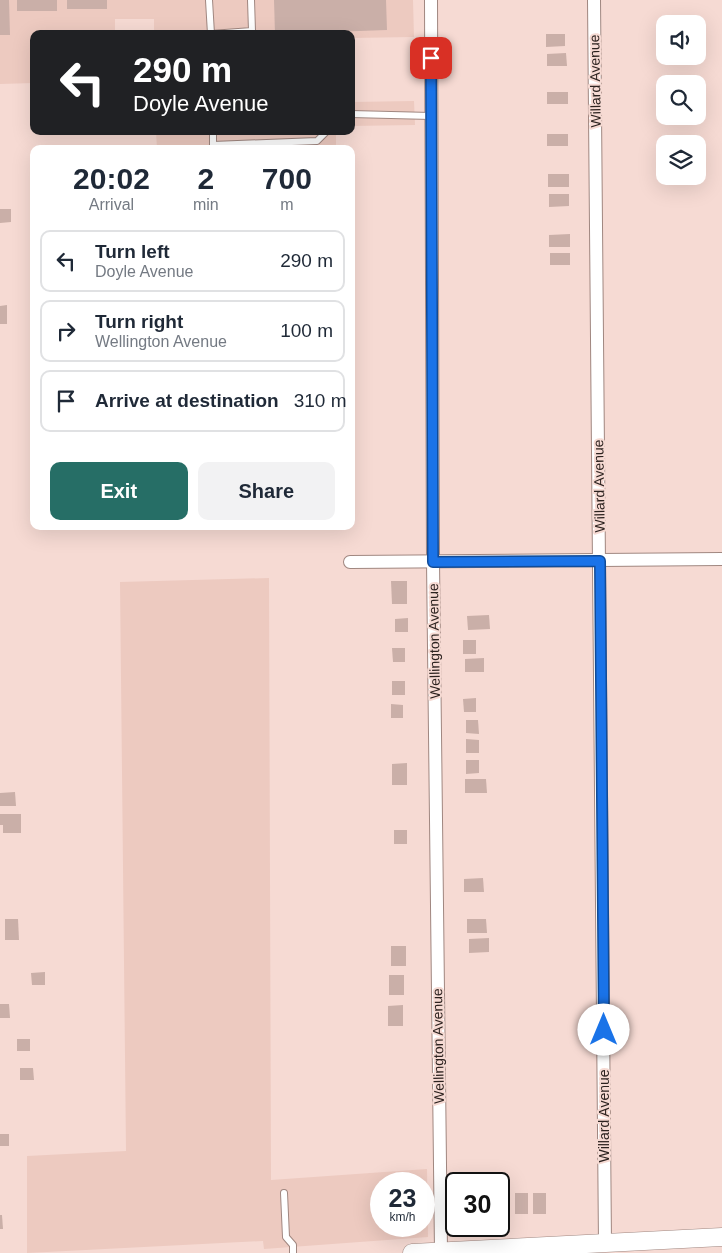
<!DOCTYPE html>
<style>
body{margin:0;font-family:Arial,sans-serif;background:#f2f2f3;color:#1f2937;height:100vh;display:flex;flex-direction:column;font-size:19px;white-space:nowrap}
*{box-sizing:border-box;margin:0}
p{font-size:16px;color:#747a83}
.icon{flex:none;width:28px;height:28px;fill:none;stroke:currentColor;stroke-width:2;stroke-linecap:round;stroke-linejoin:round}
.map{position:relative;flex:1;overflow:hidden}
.drawer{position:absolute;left:30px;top:145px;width:325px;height:385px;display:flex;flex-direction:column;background:#fff;border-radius:10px;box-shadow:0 5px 20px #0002}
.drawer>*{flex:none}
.guide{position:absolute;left:30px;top:30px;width:325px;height:105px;border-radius:10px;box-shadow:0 5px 20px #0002;background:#202124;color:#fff;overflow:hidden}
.fabs{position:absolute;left:656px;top:15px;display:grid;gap:10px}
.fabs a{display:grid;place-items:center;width:50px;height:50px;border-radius:10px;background:#fff;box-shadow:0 5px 20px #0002;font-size:25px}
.speed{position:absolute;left:370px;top:1172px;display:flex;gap:10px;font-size:25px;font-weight:700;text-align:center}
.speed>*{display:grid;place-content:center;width:65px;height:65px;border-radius:50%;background:#fff;box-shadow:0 5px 20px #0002;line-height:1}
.speed small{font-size:12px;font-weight:400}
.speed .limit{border:2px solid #111;border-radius:8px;background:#fff;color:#111}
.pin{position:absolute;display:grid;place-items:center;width:42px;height:42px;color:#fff;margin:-21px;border-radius:10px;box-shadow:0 2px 8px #0006}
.me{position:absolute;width:55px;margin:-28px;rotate:0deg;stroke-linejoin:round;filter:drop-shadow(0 0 4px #0008)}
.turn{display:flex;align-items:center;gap:18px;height:105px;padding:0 20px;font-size:22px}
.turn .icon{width:65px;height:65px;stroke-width:2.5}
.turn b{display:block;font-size:35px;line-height:42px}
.eta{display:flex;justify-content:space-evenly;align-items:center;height:85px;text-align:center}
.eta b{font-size:30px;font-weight:800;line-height:35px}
.button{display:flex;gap:10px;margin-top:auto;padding:10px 20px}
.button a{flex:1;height:58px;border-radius:10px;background:#266e66;color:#fff;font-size:20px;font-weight:800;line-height:58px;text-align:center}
.button a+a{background:#f2f2f3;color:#1f2937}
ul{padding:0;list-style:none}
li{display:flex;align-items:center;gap:15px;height:62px;margin:0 10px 8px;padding:0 10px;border:2px solid #e0e1e3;border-radius:10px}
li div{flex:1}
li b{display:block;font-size:19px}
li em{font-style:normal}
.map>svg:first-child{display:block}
.built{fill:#edcac0;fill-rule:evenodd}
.building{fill:#caafa8}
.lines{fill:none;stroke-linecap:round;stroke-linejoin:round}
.lane-casing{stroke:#a08780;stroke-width:8}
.street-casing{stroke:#a08780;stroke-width:14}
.secondary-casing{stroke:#a08780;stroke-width:19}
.lane{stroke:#fff;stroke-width:6}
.street{stroke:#fff;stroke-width:12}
.secondary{stroke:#fff;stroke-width:18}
.route-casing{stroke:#114b97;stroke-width:12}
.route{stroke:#1a73e8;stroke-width:9}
.labels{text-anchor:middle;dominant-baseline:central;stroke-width:4;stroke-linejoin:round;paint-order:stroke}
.street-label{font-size:14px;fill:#2c221f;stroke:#f6dad3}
</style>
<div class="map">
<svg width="722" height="1253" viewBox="0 0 722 1253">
<rect width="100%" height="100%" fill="#f6dad3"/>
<g class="built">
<path d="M0,0H413L414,37L351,38V34H154V19H115V34H34V83L0,84Z"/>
<path d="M414,101L415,125L351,126V102Z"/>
<path d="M156,131H336V149H157Z"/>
<path d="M269,578L271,1180L427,1169L428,1237L264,1249L263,1241L27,1253V1156L126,1151L120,582ZM381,1184H424V1226H381Z"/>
</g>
<g class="building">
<path d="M0,0H9L10,35H0Z"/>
<rect x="17" y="0" width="40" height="11"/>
<rect x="67" y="0" width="40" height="9"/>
<path d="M274,0H386L387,30L275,34Z"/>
<path d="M546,34H565V46L546,47Z"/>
<path d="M566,53L567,66H547V54Z"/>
<rect x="547" y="92" width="21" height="12"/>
<rect x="547" y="134" width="21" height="12"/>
<rect x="548" y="174" width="21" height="13"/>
<path d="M549,194H569V206L549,207Z"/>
<path d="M0,209H11V222L0,223Z"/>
<path d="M570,234V247H549V235Z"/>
<rect x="550" y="253" width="20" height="12"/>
<path d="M7,305V324H0V306Z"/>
<path d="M391,581H407V604H392Z"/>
<path d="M489,615L490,629L468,630L467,616Z"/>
<path d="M408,618V632H395V619Z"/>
<rect x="463" y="640" width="13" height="14"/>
<path d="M392,648H405V662H393Z"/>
<path d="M484,658V672H465V659Z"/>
<rect x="392" y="681" width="13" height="14"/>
<path d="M476,698V712H464L463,699Z"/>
<path d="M391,704L403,705V718H391Z"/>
<path d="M466,720H478L479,734L466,733Z"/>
<path d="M466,739L479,740V753H466Z"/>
<path d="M466,760H479V773L466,774Z"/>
<path d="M407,763V785H392V764Z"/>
<path d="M465,779H486L487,793H465Z"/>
<path d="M15,792L16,806H0V793Z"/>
<path d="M0,814H21V833H3V825H0Z"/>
<rect x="394" y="830" width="13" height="14"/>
<path d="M483,878L484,892H464V879Z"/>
<path d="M5,919H18L19,940H5Z"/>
<path d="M467,919H486L487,933H467Z"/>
<path d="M489,938V952L469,953V939Z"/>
<rect x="391" y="946" width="15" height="20"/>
<path d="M45,972V985H32L31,973Z"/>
<rect x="389" y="975" width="15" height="20"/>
<path d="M0,1004H9L10,1018H0Z"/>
<path d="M403,1005V1026H388V1006Z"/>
<rect x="17" y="1039" width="13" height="12"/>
<path d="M20,1068H33L34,1080H20Z"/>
<rect x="0" y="1134" width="9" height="12"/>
<path d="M509,1190V1214H499V1191Z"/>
<rect x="515" y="1193" width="13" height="21"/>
<rect x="533" y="1193" width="13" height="21"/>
<path d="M0,1215H2L3,1229H0Z"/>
</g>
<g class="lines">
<g class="lane-casing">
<g id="lane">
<path d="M209,0L211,34"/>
<path d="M211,34L252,31L251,0"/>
<path d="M351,114L431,116"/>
<path d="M213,131V145L317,141L327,131"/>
<path d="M284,1193L286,1237L293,1245V1253"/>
</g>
</g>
<g class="street-casing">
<g id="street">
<path d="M431,0L433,561L441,1251"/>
<path d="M594,0L605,1243"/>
<path d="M350,562L722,559"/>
</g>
</g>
<g class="secondary-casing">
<path id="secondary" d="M412,1253L722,1237"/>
</g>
<use href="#lane" class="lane"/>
<use href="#street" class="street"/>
<use href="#secondary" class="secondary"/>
</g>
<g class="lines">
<g class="route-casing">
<path id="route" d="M431,58L433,562L600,561L604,1030"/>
</g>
<use href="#route" class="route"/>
</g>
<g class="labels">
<g class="street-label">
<text transform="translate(595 81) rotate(-91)">Willard Avenue</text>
<text transform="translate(599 486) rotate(-91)">Willard Avenue</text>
<text transform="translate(434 641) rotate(-91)">Wellington Avenue</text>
<text transform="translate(438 1046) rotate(-91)">Wellington Avenue</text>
<text transform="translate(604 1116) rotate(-90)">Willard Avenue</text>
</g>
</g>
</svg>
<div class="fabs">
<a><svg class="icon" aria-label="sound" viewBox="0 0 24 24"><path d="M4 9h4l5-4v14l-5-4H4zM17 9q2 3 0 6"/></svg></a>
<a><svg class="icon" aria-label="search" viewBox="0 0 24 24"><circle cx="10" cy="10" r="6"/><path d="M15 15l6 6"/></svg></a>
<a><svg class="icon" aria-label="layers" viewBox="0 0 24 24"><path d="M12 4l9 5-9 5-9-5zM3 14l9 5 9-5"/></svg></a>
</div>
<div class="speed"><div>23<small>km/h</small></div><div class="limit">30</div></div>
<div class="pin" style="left:431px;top:58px;background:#d93025"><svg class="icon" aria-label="arrive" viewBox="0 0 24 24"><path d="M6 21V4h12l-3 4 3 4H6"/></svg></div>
<svg class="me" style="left:604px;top:1030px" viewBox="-20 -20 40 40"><circle r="19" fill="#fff"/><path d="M0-13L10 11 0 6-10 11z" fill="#1a73e8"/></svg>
<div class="guide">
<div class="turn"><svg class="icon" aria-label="left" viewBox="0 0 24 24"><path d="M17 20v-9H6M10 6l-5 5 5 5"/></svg><div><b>290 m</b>Doyle Avenue</div></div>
</div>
<section class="drawer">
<div class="eta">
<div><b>20:02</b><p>Arrival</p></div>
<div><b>2</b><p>min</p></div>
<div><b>700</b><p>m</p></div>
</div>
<ul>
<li><svg class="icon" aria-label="left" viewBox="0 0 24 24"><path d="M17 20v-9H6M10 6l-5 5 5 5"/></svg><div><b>Turn left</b><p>Doyle Avenue</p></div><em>290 m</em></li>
<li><svg class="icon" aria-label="right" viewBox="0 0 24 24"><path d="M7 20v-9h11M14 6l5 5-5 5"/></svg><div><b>Turn right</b><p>Wellington Avenue</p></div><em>100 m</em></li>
<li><svg class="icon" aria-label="arrive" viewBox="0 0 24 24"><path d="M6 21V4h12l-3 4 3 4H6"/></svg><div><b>Arrive at destination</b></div><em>310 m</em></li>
</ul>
<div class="button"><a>Exit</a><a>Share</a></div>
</section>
</div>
